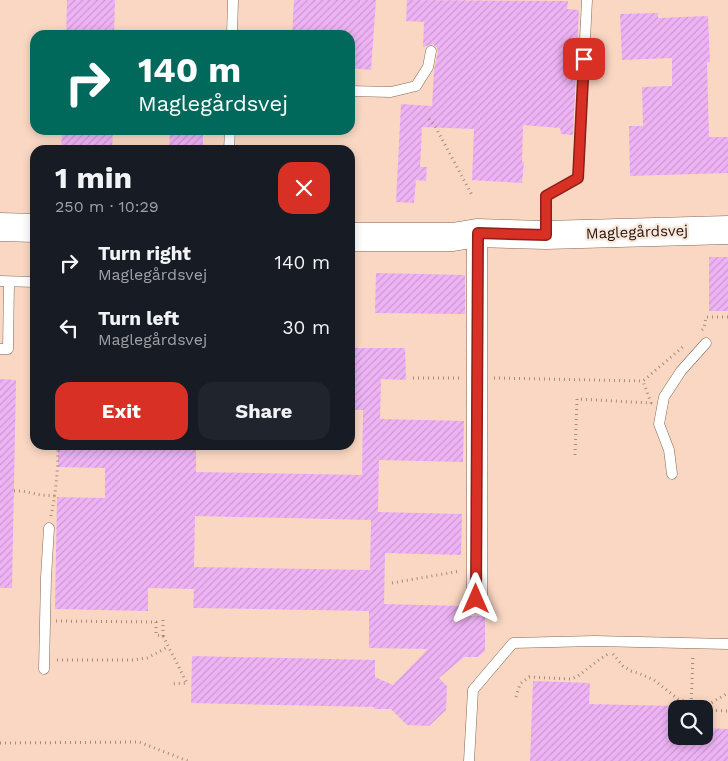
<!DOCTYPE html>
<meta charset="utf-8">
<style>
body{margin:0;font-family:"Work Sans",sans-serif;background:#20242c;color:#f1f3f6;height:100vh;display:flex;flex-direction:column;font-size:19px;white-space:nowrap}
*{box-sizing:border-box;margin:0}
p{font-size:16px;color:#9ea1a6}
.icon{flex:none;width:28px;height:28px;fill:none;stroke:currentColor;stroke-width:2;stroke-linecap:round;stroke-linejoin:round}
.map{position:relative;flex:1;overflow:hidden}
.drawer{position:absolute;left:30px;top:145px;width:325px;height:305px;display:flex;flex-direction:column;background:#171b24;border-radius:15px;box-shadow:0 2px 8px #0003}
.drawer>*{flex:none}
.top-card{position:absolute;left:30px;top:30px;width:325px;height:105px;border-radius:15px;box-shadow:0 2px 8px #0003;background:#00695c;color:#fff;overflow:hidden}
.fabs{position:absolute;left:668px;top:700px;display:grid;gap:10px}
.fabs a{display:grid;place-items:center;width:45px;height:45px;border-radius:10px;background:#171b24;box-shadow:0 2px 8px #0003;font-size:25px}
.pin{position:absolute;display:grid;place-items:center;width:42px;height:42px;color:#fff;margin:-21px;border-radius:10px;box-shadow:0 2px 8px #0006}
.me{position:absolute;width:55px;margin:-28px;rotate:0deg;stroke-linejoin:round;filter:drop-shadow(0 0 4px #0008)}
.turn{display:flex;align-items:center;gap:18px;height:105px;padding:0 25px;font-size:22px}
.turn .icon{width:65px;height:65px;stroke-width:2.5}
.turn b{display:block;font-size:35px;line-height:42px}
.round{display:grid;place-items:center;flex:none;width:52px;height:52px;border-radius:15px;background:#20242c}
.summary{display:flex;align-items:center;justify-content:space-between;height:85px;padding:0 25px}
h1{font-size:30px;font-weight:700;line-height:38px}
.button{display:flex;gap:10px;margin-top:auto;padding:10px 25px}
.button a{flex:1;height:58px;border-radius:15px;background:#d93025;color:#fff;font-size:20px;font-weight:700;line-height:58px;text-align:center}
.button a+a{background:#20242c;color:#f1f3f6}
ul{padding:0;list-style:none}
li{display:flex;align-items:center;gap:15px;height:65px;padding:0 25px}
li div{flex:1}
li b{display:block;font-size:19px}
li em{font-style:normal}
.map>svg:first-child{display:block}
.building{fill:url(#building-hatch);fill-rule:evenodd}
.lines{fill:none;stroke-linecap:round;stroke-linejoin:round}
.lane-casing{stroke:#866957;stroke-width:11}
.street-casing{stroke:#866957;stroke-width:21}
.secondary-casing{stroke:#866957;stroke-width:29}
.path{stroke:#a58c7d;stroke-width:3;stroke-dasharray:1 4;stroke-linecap:butt}
.lane{stroke:#fff;stroke-width:10}
.street{stroke:#fff;stroke-width:20}
.secondary{stroke:#fff;stroke-width:28}
.route-casing{stroke:#8d1f18;stroke-width:12}
.route{stroke:#d93025;stroke-width:9}
.labels{text-anchor:middle;dominant-baseline:central;stroke-width:4.5;stroke-linejoin:round;paint-order:stroke}
.street-label{font-size:15px;fill:#21150e;stroke:#fce7db}
</style>
<div class="map">
<svg width="728" height="761" viewBox="0 0 728 761">
<defs>
<pattern id="building-hatch" width="6" height="6" patternUnits="userSpaceOnUse" patternTransform="scale(1.25)"><rect width="6" height="6" fill="#eeb3f5"/><path d="M-1 1l2-2M0 6l6-6M5 7l2-2" fill="none" stroke="#cc99d1"/></pattern>
</defs>
<rect width="100%" height="100%" fill="#f9d7c3"/>
<g class="building">
<path d="M67,0H115L114,35H66Z"/>
<path d="M294,0H376L371,70L350,68V35H292Z"/>
<path d="M407,0L568,1L567,9L579,10L573,135L561,134L560,128L523,125L522,162H524L522,183L472,180L474,129L422,127L420,167H427L426,181L416,180L414,203L396,202L401,104L432,106L434,70L438,52L437,48L433,44L423,47L424,22L406,21Z"/>
<path d="M658,13V18L708,16L710,62H707L709,137H728V173L630,176L629,126H643L642,87L672,86V58L622,60L620,14Z"/>
<path d="M62,130H113L112,150H61Z"/>
<path d="M170,130H203V150H169Z"/>
<rect x="709" y="257" width="19" height="54"/>
<path d="M376,273L465,275V314L375,313Z"/>
<path d="M350,348H405L406,380L381,379L380,419L464,421L463,462L379,460L378,512L462,514L461,555L385,553L384,604L460,606V609H467V616H485V651L478,657H464L439,678L447,686L446,710L429,726L407,725L391,709H374V707L191,703L192,656L375,660V677L393,685L428,649L369,648V611L193,608L194,589L148,588V611L55,609L57,497L105,498V468L58,467V445H196V472L362,475L363,410H350ZM195,516L371,520L370,570L194,567Z"/>
<path d="M0,379L16,380L12,588H0Z"/>
<path d="M533,681L590,683L589,704L676,706V736H704V728L728,729V761H530Z"/>
</g>
<g class="lines">
<g class="lane-casing">
<g id="lane">
<path d="M232,35L233,0"/>
<path d="M350,91L391,92L416,86L428,67L431,51"/>
<path d="M229,150L230,130"/>
<path d="M546,234V196L578,178L587,0"/>
<path d="M0,281L35,282"/>
<path d="M0,349H8L9,282"/>
<path d="M672,474L669,450L659,424L664,397L681,371L706,343"/>
<path d="M44,669L46,577L49,528"/>
<path d="M469,761L473,690L513,643L594,641L728,644"/>
</g>
</g>
<g class="street-casing">
<path id="street" d="M477,599V233"/>
</g>
<g class="secondary-casing">
<g id="secondary">
<path d="M0,227L35,228"/>
<path d="M350,237H453L477,233L546,235L728,230"/>
</g>
</g>
<g class="path">
<path d="M429,119L435,126L473,197"/>
<path d="M702,330L704,328L706,317H728"/>
<path d="M413,378H460"/>
<path d="M494,378L643,381L684,346"/>
<path d="M575,455L577,399L651,403L643,381"/>
<path d="M14,491H22L41,495L55,496"/>
<path d="M51,516C56,492 58,470 58,445"/>
<path d="M392,583L460,571"/>
<path d="M56,621L156,622V635L163,636V618"/>
<path d="M163,636L187,683L171,684"/>
<path d="M613,654L623,666L631,671L638,673L654,680L678,699L691,703"/>
<path d="M57,660H133L147,658L168,647"/>
<path d="M516,697L520,684L529,677L571,679L578,676L600,659L608,654"/>
<path d="M691,709L693,654"/>
<path d="M705,710L711,703L728,693"/>
<path d="M706,710L728,711"/>
<path d="M0,743L139,742L188,761"/>
</g>
<use href="#lane" class="lane"/>
<use href="#street" class="street"/>
<use href="#secondary" class="secondary"/>
</g>
<g class="lines">
<g class="route-casing">
<path id="route" d="M476,599L478,233L546,235V196L578,178L584,59"/>
</g>
<use href="#route" class="route"/>
</g>
<g class="labels">
<g class="street-label">
<text transform="translate(637 232) rotate(-2)">Maglegårdsvej</text>
</g>
</g>
</svg>
<div class="fabs">
<a><svg class="icon" aria-label="search" viewBox="0 0 24 24"><circle cx="10" cy="10" r="6"/><path d="M15 15l6 6"/></svg></a>
</div>
<div class="pin" style="left:584px;top:59px;background:#d93025"><svg class="icon" aria-label="arrive" viewBox="0 0 24 24"><path d="M6 21V4h12l-3 4 3 4H6"/></svg></div>
<svg class="me" style="left:476px;top:599px" viewBox="-20 -20 40 40"><path d="M0-17L14 15 0 8-14 15z" fill="#d93025" stroke="#fff" stroke-width="4"/></svg>
<div class="top-card">
<div class="turn"><svg class="icon" aria-label="right" viewBox="0 0 24 24"><path d="M7 20v-9h11M14 6l5 5-5 5"/></svg><div><b>140 m</b>Maglegårdsvej</div></div>
</div>
<section class="drawer">
<div class="summary"><div><h1>1 min</h1><p>250 m · 10:29</p></div><a class="round" style="background:#d93025;color:#fff"><svg class="icon" aria-label="close" viewBox="0 0 24 24"><path d="M6 6l12 12M18 6L6 18"/></svg></a></div>
<ul>
<li><svg class="icon" aria-label="right" viewBox="0 0 24 24"><path d="M7 20v-9h11M14 6l5 5-5 5"/></svg><div><b>Turn right</b><p>Maglegårdsvej</p></div><em>140 m</em></li>
<li><svg class="icon" aria-label="left" viewBox="0 0 24 24"><path d="M17 20v-9H6M10 6l-5 5 5 5"/></svg><div><b>Turn left</b><p>Maglegårdsvej</p></div><em>30 m</em></li>
</ul>
<div class="button"><a>Exit</a><a>Share</a></div>
</section>
</div>
